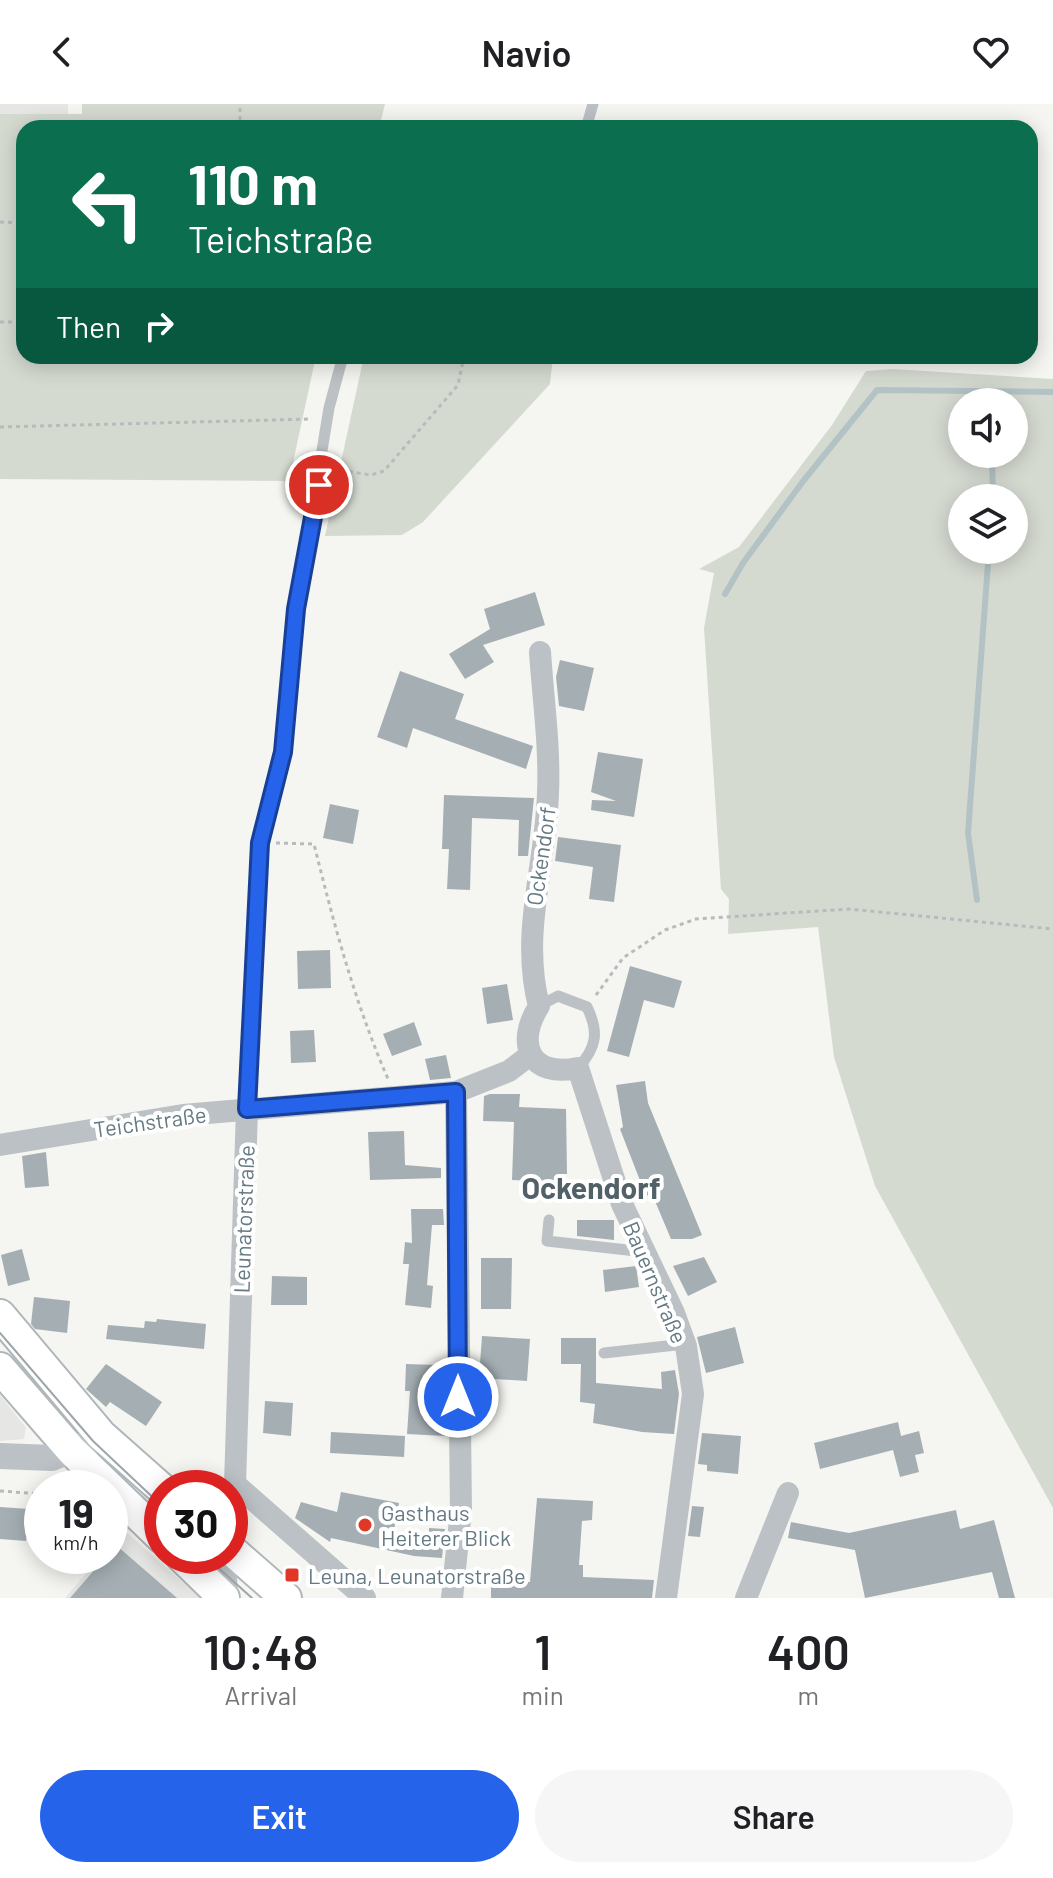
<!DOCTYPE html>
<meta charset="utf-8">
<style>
body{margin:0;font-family:Barlow,sans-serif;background:#f6f6f6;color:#202124;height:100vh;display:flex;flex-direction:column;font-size:30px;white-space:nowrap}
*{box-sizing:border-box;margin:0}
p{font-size:26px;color:#757577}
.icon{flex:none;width:44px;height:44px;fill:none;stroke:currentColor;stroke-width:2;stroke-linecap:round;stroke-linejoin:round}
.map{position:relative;height:1494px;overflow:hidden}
.sheet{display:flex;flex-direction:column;background:#fff;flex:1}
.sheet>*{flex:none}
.hud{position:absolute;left:16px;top:16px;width:1022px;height:244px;border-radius:24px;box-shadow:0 4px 20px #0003;background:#0b6e4f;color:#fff;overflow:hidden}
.buttons{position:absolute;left:948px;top:284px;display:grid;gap:16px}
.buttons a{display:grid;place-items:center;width:80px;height:80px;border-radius:50%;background:#fff;box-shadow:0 4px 20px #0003;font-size:40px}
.speed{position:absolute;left:24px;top:1366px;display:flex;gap:16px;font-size:40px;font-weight:700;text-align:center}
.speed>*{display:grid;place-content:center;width:104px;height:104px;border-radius:50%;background:#fff;box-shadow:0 4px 20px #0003;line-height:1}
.speed small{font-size:20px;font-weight:400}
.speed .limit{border:12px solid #d22;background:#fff;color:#111}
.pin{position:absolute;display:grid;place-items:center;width:68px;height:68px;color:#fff;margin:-34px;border:4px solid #fff;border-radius:50%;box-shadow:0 2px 8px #0007}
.me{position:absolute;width:88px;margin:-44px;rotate:0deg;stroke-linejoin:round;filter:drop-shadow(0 0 6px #0008)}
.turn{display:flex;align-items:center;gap:28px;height:168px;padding:0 40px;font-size:36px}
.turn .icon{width:104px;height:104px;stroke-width:2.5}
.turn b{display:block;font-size:56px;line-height:68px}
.then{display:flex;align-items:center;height:76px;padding:0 40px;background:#0003;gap:16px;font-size:30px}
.eta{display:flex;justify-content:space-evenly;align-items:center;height:136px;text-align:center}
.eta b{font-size:48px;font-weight:600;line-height:56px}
.primary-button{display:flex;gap:16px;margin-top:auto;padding:16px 40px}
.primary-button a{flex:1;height:92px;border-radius:48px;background:#2563eb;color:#fff;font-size:32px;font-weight:600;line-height:92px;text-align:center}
.primary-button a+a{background:#f6f6f6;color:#202124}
header{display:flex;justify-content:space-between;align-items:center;height:104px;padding:0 40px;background:#fff;font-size:36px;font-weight:600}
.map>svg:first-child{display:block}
.built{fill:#e6e6e5}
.green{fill:#d5dad1;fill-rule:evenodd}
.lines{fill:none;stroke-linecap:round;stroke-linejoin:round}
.stream{stroke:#b3c3c5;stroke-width:6}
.building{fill:#a5afb3}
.secondary-casing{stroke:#b0b7ba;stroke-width:34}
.path{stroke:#b8bbbd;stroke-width:3;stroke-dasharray:4 4;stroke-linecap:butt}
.service{stroke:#bbc1c4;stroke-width:11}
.minor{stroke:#bbc1c4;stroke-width:22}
.tertiary{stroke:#bbc1c4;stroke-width:26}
.secondary{stroke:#fff;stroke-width:30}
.tram{stroke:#9da6a9;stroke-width:2}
.route-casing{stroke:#184099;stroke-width:20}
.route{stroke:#2563eb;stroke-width:14}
.poi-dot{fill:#e03727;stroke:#fff;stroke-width:3}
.labels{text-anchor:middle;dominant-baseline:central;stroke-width:8;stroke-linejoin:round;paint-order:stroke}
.street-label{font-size:22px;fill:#647982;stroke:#fff}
.poi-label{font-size:22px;fill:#647982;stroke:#fff;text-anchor:start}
.district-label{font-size:30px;font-weight:bold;fill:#526167;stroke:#fff}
</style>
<header><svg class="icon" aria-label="back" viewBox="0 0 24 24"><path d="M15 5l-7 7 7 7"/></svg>Navio<svg class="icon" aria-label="heart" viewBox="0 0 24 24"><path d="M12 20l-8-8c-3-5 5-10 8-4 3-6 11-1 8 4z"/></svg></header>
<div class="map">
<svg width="1053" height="1494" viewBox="0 0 1053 1494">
<rect width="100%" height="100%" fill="#f5f5f1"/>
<g class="built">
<rect x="0" y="0" width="68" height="10"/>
<path d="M0,1291L26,1324L24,1335L0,1337Z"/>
<path d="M123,1425L200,1494H65L101,1452H110V1441Z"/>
</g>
<g class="green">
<path d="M82,0H385L379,24H24V252H316L289,377L0,375V10H82Z"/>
<path d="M364,252H553L550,280L423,418L402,431L325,432Z"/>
<path d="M893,265L1053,275V1404L875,1082L834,953L818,823L728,830L729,795L721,785L704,524L714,469L699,465L739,443L832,321L866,267ZM962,298H1014V350H962ZM1014,394V446H962V394Z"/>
</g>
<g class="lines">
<g class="stream">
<path d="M992,350L993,394"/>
<path d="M725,490L743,459L804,376L877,286L1053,288"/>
<path d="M977,796L968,729L989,446"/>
</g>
</g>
<g class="building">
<path d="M535,488L545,521L483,541L494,558L465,575L449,550L490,525L484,505Z"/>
<path d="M560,556L594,564L584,607L559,602L556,573Z"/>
<path d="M400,567L464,590L455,615L533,642L526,665L413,624L407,644L377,633Z"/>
<path d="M598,648L643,655L634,713L591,706L592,696L616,697L591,688Z"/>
<path d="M444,691L534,694L528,752H518L519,716L472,714L470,786L447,785L449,745H442Z"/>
<path d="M330,700L359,706L353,740L323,734Z"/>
<path d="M558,733L621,741L614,798L589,795L593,763L555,757Z"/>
<path d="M330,846L331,884L298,885L297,847Z"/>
<path d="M630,862L682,877L674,904L644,896L629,953L607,947Z"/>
<path d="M507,880L513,916L487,920L482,884Z"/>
<path d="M414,918L422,941L392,952L383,930Z"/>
<path d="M314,926L316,958L291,959L290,927Z"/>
<path d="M446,951L451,974L430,976L425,955Z"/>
<path d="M645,977L648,999L702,1131L692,1135H671L652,1090L646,1092L620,1025L623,1023L616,981Z"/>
<path d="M490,990H520L519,1003L566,1005L567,1070H559L558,1088L540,1087L539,1077L512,1076L514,1018L483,1017L484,992Z"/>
<path d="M404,1027L405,1061L441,1064V1074L370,1076L368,1028Z"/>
<path d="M46,1048L49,1082L25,1084L22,1052Z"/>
<path d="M411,1105H443L444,1121H432L427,1181L433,1182L431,1204L405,1201L409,1160H403L405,1138L412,1139Z"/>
<path d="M577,1116H614V1136L577,1132Z"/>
<path d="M22,1145L30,1176L8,1182L1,1151Z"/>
<path d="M704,1153L717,1178L688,1192L673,1162Z"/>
<path d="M481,1154H512L511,1205H481Z"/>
<path d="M636,1162L639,1183L605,1188L603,1166Z"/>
<path d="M272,1172L307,1173V1201H271Z"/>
<path d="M34,1193L70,1197L67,1229L35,1225L31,1220Z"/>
<path d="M157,1215L206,1220L204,1245L106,1235L108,1221L144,1224L145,1217L156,1218Z"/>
<path d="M735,1223L744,1259L706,1269L697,1233Z"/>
<path d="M482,1232L530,1235L527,1277L479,1274Z"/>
<path d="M561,1234H596V1279L662,1285L661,1268L675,1266L679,1290L674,1330L642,1328L593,1319L595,1300L580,1298L581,1260H561Z"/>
<path d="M106,1260L162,1298L146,1322L110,1298L106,1303L86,1285Z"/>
<path d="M406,1260L438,1261V1305H446L445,1332L407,1330L410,1287H405Z"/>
<path d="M265,1297L293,1299L291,1332L263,1329Z"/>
<path d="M898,1318L901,1332L919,1327L924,1349L915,1351L919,1368L900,1373L893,1346L820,1365L814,1339Z"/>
<path d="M331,1328L405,1332L404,1353L330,1349Z"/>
<path d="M702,1329L741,1332L738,1370L707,1367V1361L698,1360Z"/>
<path d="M341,1388L399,1399L393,1432L429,1434V1424L445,1425L442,1454L414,1452L331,1434L330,1438L295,1414L301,1398L337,1408Z"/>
<path d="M537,1394L593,1397L592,1416L582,1417L579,1461H583V1473L654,1476L652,1494H491V1476L530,1478Z"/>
<path d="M692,1402L704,1403L700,1433L688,1432Z"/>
<path d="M0,1403L29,1405L26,1437L0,1435Z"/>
<path d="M956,1406L960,1425L994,1416L1015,1494H999L992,1468L865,1494L855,1446L788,1434L791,1418L849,1429Z"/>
<path d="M116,1441L177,1494H70Z"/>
</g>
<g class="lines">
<g class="secondary-casing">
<g id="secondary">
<path d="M0,1211L101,1331L162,1385"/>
<path d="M0,1264L72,1347L162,1434"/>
<path d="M230,1445L286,1494"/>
<path d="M181,1452L224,1494"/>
</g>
</g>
<g class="path">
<path d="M240,24V0"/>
<path d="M0,118L24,119"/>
<path d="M0,218H24"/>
<path d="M0,323L312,315"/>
<path d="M333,365L371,371L384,367L458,281L464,252"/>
<path d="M276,739L314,740C334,821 355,899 388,975"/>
<path d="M596,891L623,854L665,826L696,815L849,805L1053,825"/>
<path d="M0,1387L42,1390"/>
</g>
<g class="service">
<path d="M586,24L593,0"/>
<path d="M539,902L558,892L587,903C599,928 597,943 578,964"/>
<path d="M247,1005L260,739L269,691L283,648L296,505L329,304L343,252"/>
<path d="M549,1116L547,1137L645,1148"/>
<path d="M604,1249L685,1240"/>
</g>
<g class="minor">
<path d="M540,548C543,594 550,642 548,689C546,762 520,829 539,902C515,940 530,974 578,964L622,1100L674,1209L686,1242L693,1290L666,1494"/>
<path d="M0,1041L183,1011L456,988L509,967L530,951"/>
<path d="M235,1380L365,1494"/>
<path d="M230,1410L235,1380L247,1005"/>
<path d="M225,1452L227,1494"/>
<path d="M452,1494L461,1406L456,988"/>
<path d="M746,1494L788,1389"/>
</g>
<path class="tertiary" d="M0,1352L52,1354L89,1339"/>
<use href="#secondary" class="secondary"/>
<g class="tram">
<path d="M0,1229L93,1337L162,1402"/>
<path d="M205,1452L252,1494"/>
</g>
</g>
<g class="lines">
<g class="route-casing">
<path id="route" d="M319,381L296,505L283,648L260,739L247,1005L456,988L458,1293"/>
</g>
<use href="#route" class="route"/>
</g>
<g class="poi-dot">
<circle cx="365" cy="1421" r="8"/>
<rect x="284" y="1463" width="16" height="16" rx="4"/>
</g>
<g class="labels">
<g class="street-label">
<text transform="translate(540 752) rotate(-82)">Ockendorf</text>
<text transform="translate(150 1017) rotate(-8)">Teichstraße</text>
<text transform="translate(243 1115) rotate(-88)">Leunatorstraße</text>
<text transform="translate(656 1178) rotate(67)">Bauernstraße</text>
</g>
<g class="poi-label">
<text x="381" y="1408">Gasthaus<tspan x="381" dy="25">Heiterer Blick</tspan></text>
<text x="308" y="1471">Leuna, Leunatorstraße</text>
</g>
<g class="district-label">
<text x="591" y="1083">Ockendorf</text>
</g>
</g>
</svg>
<div class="buttons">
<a><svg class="icon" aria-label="sound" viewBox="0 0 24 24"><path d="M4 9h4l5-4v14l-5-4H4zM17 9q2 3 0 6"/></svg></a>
<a><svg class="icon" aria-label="layers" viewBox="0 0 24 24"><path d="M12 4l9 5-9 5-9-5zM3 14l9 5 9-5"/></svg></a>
</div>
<div class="speed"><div>19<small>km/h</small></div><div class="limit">30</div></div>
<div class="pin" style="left:319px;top:381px;background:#d93025"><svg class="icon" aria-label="arrive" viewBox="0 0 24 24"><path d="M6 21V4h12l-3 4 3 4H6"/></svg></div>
<svg class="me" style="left:458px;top:1293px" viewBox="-20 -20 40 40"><circle r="17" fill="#2563eb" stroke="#fff" stroke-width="3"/><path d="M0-11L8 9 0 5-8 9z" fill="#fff"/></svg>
<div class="hud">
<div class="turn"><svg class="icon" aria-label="left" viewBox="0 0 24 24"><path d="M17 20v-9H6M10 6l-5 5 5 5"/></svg><div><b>110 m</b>Teichstraße</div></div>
<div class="then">Then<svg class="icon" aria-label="right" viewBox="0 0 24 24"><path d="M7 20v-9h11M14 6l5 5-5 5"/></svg></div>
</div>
</div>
<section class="sheet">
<div class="eta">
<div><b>10:48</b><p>Arrival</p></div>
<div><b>1</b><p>min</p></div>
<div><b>400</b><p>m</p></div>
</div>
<div class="primary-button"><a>Exit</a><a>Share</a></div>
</section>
